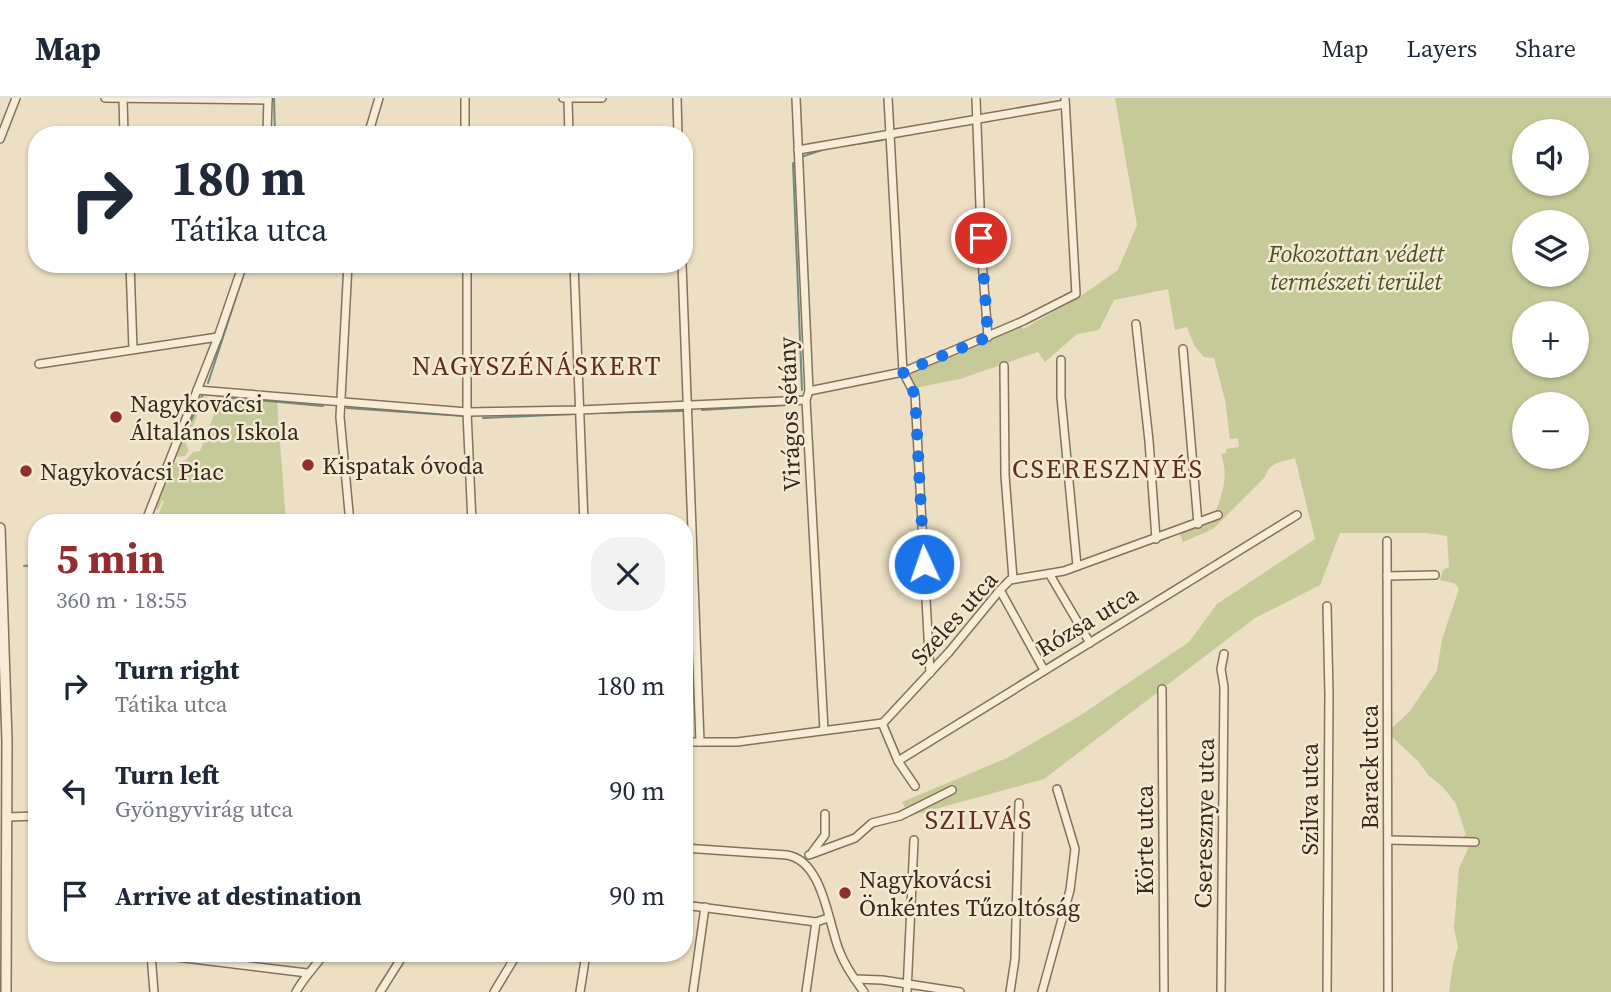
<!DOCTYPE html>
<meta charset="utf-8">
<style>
body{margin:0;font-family:"Source Serif 4",serif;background:#f2f2f3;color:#1f2937;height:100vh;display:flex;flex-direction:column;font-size:26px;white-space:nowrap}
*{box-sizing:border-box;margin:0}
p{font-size:23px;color:#747a83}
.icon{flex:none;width:38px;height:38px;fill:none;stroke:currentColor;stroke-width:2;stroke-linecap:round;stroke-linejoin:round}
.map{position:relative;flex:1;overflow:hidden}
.side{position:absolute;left:28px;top:416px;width:665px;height:448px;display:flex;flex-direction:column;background:#fff;border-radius:28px;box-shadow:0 2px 5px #0004}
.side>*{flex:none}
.guide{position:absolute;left:28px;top:28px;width:665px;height:147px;border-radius:28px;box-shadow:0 2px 5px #0004;background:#fff;color:#1f2937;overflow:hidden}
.controls{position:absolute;left:1512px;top:21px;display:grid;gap:14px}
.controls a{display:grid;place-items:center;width:77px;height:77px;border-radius:50%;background:#fff;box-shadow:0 2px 5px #0004;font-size:35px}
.pin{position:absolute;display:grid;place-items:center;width:60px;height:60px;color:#fff;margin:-30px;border:4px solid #fff;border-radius:50%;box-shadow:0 2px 7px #0007}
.me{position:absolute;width:77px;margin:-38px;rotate:357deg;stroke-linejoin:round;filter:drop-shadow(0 0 5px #0008)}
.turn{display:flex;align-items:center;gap:24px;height:147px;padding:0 28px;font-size:32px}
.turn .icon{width:91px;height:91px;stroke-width:2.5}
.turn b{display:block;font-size:49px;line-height:60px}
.round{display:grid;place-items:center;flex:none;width:74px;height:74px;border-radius:28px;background:#f2f2f3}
.headline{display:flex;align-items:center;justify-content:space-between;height:119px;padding:0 28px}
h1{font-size:42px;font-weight:700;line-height:52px;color:#932d30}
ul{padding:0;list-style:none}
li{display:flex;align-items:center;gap:21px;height:105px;padding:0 28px}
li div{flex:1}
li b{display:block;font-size:26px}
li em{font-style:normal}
header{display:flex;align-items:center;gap:42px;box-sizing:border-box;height:98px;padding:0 35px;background:#fff;border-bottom:2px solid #e0e1e3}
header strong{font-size:33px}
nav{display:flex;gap:38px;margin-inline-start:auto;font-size:24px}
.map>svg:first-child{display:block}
.green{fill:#c5ca98;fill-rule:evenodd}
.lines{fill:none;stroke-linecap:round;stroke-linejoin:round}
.stream{stroke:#6d8d84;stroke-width:2}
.minor-casing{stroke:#86715b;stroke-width:10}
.tertiary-casing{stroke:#86715b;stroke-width:12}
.minor{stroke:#f7edd6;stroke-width:7}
.tertiary{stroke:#f7edd6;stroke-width:9}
.route{stroke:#1a73e8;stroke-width:12;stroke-dasharray:0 21.6}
.poi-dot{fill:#932d30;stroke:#f4ead3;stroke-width:2.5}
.labels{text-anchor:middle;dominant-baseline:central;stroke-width:5;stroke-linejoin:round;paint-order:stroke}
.park-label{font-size:24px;font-style:italic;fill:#485226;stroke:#f4ead3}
.poi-label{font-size:24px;fill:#37291e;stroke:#f4ead3;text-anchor:start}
.street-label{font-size:24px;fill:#37291e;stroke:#f4ead3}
.neighbourhood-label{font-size:26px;letter-spacing:2px;fill:#622c1f;stroke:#f4ead3}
</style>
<header>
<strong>Map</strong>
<nav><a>Map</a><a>Layers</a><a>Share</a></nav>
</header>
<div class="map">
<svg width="1611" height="894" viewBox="0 0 1611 894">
<rect width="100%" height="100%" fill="#ecdfc4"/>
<g class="green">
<path d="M1115,0H1611V894H1449L1453,866L1458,849L1454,830L1459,770L1468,751L1467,748H1464V738L1466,737L1456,706L1443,689L1428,677L1418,663L1391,638V631L1410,613L1437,573L1442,541L1459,491L1454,485L1440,482L1443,472L1449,469L1447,438L1427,435H1340L1320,487L1255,520L1044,681L910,718L902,704L1007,660L1081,617L1189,544L1217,506L1315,441L1295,360C1282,364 1269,364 1265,379L1213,431L1183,444L1180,436L1211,423C1221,401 1230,380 1221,356L1226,355V351L1239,349L1238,340L1230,341L1225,302L1214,260L1204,259L1194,247L1187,229L1175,232L1168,191L1114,202L1099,232L1077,236L1045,264L1038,254L960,281L915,290L909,275L1020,227L1023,231L1078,200L1118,172L1137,127ZM1524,33H1577V86H1524ZM1524,124H1577V177H1524ZM1524,215H1577V268H1524ZM1524,306H1577V359H1524Z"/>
<path d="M221,296L277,303L286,425H155L164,403L162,402L158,412L153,409L170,366L186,362L193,354L200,353L218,306H213L215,300Z"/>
<path d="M204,298L209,301L207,306L203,302L186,346L189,352L185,358L176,359L174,356L198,300Z"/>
</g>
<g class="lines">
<g class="stream">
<path d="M274,0L275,37"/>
<path d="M849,47L883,42"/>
<path d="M801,59L828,50"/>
<path d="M793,65L802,292"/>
<path d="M208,285L247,166"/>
<path d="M223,299L323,308"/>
<path d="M347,310L463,318"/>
<path d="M702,312L802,306"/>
<path d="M595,315L682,313"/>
<path d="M483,320L574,316"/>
<path d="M175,358L202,298"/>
<path d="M24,468L37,467"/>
</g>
<g class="minor-casing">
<g id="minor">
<path d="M105,0L268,2"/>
<path d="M123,0L124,37"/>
<path d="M465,0V37"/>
<path d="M563,0H602"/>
<path d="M677,0L678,37"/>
<path d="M796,0L809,293L806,302L824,632"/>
<path d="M888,0L903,274L915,297L930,575"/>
<path d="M976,0L982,162L988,239"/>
<path d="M568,1L569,37"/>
<path d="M267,37L268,0"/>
<path d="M368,37L379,0"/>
<path d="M0,41L16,0"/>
<path d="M798,52L1065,6"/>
<path d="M130,166L133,251"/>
<path d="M348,166L340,319L350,425"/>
<path d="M467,166V314L472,425"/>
<path d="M574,166L584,425"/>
<path d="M682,166L700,644"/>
<path d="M1136,226L1149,343L1156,441"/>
<path d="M1183,251L1198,426"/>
<path d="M1061,262V299L1077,468"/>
<path d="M39,266L218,239"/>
<path d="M1004,268L1005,377L1013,481"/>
<path d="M197,292L467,314L579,312L806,302"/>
<path d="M809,293L903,274L1023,223L1076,196L1065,0"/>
<path d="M145,425L218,239L243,166"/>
<path d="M1387,443L1388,894"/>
<path d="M1050,477L1090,545"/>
<path d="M1387,478L1435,477"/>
<path d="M1000,492L1044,572"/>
<path d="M1327,508L1329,597L1327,894"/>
<path d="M1162,591L1164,894"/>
<path d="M882,625L898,663L915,688"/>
<path d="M684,644H737L883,625L949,554L1000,492L1010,482L1064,473L1218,417"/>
<path d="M898,663L1297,417"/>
<path d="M7,719L37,718"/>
<path d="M1388,742L1475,744"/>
<path d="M684,750L787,757C823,763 828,824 839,852C845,868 854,881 864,894"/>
<path d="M813,753L825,737V716"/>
<path d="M809,757L855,740L872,725L900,718L952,692"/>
<path d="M684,807L816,824L828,820"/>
<path d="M151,856L154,894"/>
<path d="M152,856L307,875"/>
<path d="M855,881L882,882L960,894"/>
<path d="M296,894C304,879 315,869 324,856"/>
<path d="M380,894L404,856"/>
<path d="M494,894L517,856"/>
<path d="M580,894L586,856"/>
<path d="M693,894L705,809"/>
<path d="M806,894L816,824"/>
<path d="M907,894L914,742"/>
<path d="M1010,894L1015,861L1019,705"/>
<path d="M1042,894L1070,792L1075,751L1057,691"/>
<path d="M1221,894L1224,589L1221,571L1224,556"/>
</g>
</g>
<g class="tertiary-casing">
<path id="tertiary" d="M0,430L7,643L6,894"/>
</g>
<use href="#minor" class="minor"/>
<use href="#tertiary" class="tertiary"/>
</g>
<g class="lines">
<path class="route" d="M924,466L915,297L903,274L988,239L981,140"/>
</g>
<g class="poi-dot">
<circle cx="116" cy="319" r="7"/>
<circle cx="308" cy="367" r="7"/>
<circle cx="26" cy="373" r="7"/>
<circle cx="845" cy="795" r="7"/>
</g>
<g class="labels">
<g class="park-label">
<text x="1356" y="155">Fokozottan védett<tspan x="1356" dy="28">természeti terület</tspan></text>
</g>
<g class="poi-label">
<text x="130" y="305">Nagykovácsi<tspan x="130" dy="28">Általános Iskola</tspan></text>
<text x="322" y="367">Kispatak óvoda</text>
<text x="40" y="373">Nagykovácsi Piac</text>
<text x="859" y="781">Nagykovácsi<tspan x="859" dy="28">Önkéntes Tűzoltóság</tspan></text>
</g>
<g class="street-label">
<text transform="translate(789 316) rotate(-92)">Virágos sétány</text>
<text transform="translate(954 520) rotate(-48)">Szeles utca</text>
<text transform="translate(1087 523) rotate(-31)">Rózsa utca</text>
<text transform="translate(1369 669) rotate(-90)">Barack utca</text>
<text transform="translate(1309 701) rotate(-90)">Szilva utca</text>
<text transform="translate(1204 725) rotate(-89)">Cseresznye utca</text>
<text transform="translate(1144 742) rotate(-90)">Körte utca</text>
</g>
<g class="neighbourhood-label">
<text x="537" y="268">NAGYSZÉNÁSKERT</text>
<text x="1108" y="371">CSERESZNYÉS</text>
<text x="979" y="722">SZILVÁS</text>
</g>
</g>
</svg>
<div class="controls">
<a><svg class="icon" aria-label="sound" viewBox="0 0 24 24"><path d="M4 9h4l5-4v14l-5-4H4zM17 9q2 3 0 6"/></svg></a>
<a><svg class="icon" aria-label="layers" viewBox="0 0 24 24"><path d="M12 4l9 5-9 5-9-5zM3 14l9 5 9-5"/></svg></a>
<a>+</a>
<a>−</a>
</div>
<div class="pin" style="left:981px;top:140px;background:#d93025"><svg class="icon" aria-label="arrive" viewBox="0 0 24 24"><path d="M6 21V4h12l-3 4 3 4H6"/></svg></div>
<svg class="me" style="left:924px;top:466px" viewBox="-20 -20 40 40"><circle r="17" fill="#1a73e8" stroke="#fff" stroke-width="3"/><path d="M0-11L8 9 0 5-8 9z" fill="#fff"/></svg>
<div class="guide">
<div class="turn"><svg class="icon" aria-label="right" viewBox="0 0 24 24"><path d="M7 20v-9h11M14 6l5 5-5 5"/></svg><div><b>180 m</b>Tátika utca</div></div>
</div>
<section class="side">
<div class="headline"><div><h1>5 min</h1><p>360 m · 18:55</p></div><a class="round"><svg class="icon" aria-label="close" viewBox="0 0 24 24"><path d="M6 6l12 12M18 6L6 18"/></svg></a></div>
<ul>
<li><svg class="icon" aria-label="right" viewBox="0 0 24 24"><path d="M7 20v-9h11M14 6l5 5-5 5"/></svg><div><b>Turn right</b><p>Tátika utca</p></div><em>180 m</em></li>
<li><svg class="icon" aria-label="left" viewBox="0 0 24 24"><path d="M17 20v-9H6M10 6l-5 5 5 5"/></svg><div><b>Turn left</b><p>Gyöngyvirág utca</p></div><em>90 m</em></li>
<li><svg class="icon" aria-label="arrive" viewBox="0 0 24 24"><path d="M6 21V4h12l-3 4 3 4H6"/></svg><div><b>Arrive at destination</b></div><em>90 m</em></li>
</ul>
</section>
</div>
